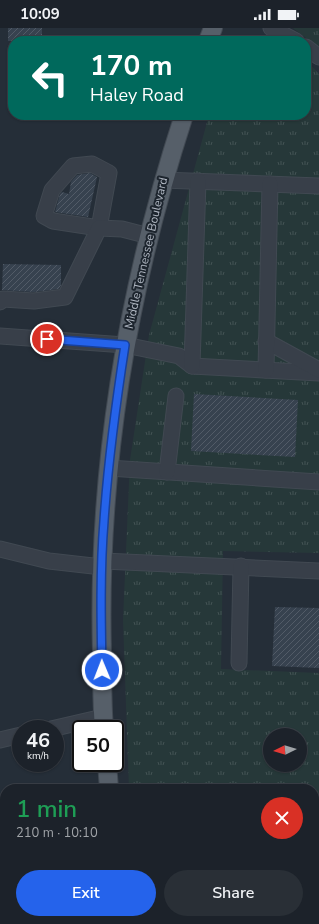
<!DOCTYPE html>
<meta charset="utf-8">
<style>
body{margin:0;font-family:"Nunito Sans",sans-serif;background:#292f36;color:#f1f3f6;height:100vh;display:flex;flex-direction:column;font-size:15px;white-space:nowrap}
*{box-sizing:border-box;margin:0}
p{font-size:13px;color:#a0a4a8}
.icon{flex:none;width:22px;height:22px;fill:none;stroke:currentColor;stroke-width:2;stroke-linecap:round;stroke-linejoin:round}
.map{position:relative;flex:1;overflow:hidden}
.details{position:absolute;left:0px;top:756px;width:319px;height:140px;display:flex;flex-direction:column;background:#1c222a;border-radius:16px 16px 0 0;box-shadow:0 1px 3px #0004,0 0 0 1px #3a3f47}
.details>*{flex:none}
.guide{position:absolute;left:8px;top:8px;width:303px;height:84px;border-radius:16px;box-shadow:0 1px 3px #0004,0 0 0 1px #3a3f47;background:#00695c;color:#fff;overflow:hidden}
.needle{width:26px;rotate:265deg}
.fabs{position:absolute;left:263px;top:700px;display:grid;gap:8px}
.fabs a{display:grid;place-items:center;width:44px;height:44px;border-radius:50%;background:#1c222a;box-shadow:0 1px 3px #0004,0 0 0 1px #3a3f47;font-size:20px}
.speed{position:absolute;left:12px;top:692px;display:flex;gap:8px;font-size:20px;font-weight:700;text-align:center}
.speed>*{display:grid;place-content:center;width:52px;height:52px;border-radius:50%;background:#1c222a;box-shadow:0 1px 3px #0004,0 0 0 1px #3a3f47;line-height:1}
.speed small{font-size:10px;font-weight:400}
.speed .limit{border:2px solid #111;border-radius:6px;background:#fff;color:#111}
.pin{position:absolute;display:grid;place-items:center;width:34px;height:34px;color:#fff;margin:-17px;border:2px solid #fff;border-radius:50%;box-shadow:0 1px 4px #0007}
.me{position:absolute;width:44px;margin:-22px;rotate:359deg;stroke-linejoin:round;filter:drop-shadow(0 0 3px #0008)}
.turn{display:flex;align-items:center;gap:14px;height:84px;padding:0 16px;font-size:18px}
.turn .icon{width:52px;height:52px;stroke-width:2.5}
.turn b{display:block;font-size:28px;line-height:34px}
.round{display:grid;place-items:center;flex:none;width:42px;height:42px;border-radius:21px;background:#292f36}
.headline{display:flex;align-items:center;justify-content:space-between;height:68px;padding:0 16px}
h1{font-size:24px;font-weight:600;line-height:30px;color:#1e9e55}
.button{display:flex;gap:8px;margin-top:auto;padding:8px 16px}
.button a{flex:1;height:46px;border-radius:24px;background:#2563eb;color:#fff;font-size:16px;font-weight:600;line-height:46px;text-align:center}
.button a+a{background:#292f36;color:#f1f3f6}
.status{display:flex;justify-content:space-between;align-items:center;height:28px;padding:0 20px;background:#1c222a;direction:ltr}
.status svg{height:11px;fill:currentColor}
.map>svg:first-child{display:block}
.grass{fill:url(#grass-tufts);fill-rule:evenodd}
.building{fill:url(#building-hatch)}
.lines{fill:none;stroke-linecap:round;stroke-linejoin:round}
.minor-casing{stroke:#414952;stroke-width:17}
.major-casing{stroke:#414952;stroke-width:20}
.minor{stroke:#383f49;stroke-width:15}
.major{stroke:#565f69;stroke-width:18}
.route-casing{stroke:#184099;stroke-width:10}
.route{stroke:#2563eb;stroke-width:7}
.labels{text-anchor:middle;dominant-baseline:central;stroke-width:4;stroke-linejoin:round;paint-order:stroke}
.street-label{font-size:12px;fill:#b3bac5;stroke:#1d252e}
</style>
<div class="status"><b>10:09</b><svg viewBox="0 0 49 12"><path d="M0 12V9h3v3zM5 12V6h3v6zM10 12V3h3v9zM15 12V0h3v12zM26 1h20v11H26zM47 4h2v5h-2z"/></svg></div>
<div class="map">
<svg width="319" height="896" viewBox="0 0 319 896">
<defs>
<pattern id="grass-tufts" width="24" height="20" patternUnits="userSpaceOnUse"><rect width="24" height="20" fill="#263839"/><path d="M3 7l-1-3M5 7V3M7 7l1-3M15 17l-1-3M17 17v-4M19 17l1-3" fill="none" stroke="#435354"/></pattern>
<pattern id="building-hatch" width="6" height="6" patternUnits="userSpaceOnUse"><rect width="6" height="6" fill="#37424f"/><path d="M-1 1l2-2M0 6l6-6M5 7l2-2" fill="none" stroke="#525b67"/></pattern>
</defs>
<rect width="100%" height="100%" fill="#252e38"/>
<g class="grass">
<path d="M293,0H319V20Z"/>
<path d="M306,32L319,46V525L223,523L221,641L319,645V792H314V761H129L123,592L130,432L149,307L209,87H306ZM270,707H300V737H270Z"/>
</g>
<g class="building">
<rect x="8" y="0" width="34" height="13"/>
<path d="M90,145L97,149L88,189L55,184L60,166L62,164L69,166L71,154L77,147Z"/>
<path d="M3,236L61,237V257L59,261L34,264L2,262Z"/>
<path d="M194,366L298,372L295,429L191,423Z"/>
<path d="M275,579L319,580V640L272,638Z"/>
</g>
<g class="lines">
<g class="minor-casing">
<g id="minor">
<path d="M271,0L296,13"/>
<path d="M306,19L319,29"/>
<path d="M92,136L109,145L99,200L53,193L44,188L52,162L73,138Z"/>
<path d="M163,152L319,158"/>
<path d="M0,274L3,271L34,273L65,269L99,200L122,201L149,208"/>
<path d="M0,308L125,317L179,328L192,338L319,345"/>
<path d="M266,313L319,342"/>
<path d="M192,338L198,153"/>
<path d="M266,342L270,156"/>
<path d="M109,440L319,454"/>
<path d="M167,444L176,368"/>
<path d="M0,521L49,533L102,539"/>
<path d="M103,533L319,543"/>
<path d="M239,635L241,538"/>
<path d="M51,701L103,689"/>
<path d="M0,712L21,707"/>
<path d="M314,805H319"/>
<path d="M177,891L178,896"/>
</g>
</g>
<g class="major-casing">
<g id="major">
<path d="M208,13L213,0"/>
<path d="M104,701C102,676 102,651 102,626C97,441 127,262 184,87"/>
<path d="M107,735L109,761"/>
<path d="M127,891L128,896"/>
</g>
</g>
<use href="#minor" class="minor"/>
<use href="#major" class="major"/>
</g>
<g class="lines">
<g class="route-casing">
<path id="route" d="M47,311L125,317C116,375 108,434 104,493C100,542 101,592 102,642"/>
</g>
<use href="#route" class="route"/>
</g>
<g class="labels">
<g class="street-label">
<text transform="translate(146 225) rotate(-77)">Middle Tennessee Boulevard</text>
</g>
</g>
</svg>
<div class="fabs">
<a><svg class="needle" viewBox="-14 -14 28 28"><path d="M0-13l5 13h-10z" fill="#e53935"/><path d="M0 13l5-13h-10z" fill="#a0a4a8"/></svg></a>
</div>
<div class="speed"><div>46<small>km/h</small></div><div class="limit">50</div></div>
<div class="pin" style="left:47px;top:311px;background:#d93025"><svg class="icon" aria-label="arrive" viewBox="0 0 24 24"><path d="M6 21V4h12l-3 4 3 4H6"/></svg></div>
<svg class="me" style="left:102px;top:642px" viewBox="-20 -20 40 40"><circle r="17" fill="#2563eb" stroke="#fff" stroke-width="3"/><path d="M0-11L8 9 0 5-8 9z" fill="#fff"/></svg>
<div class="guide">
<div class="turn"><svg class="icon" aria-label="left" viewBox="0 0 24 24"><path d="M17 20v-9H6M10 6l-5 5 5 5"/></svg><div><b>170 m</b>Haley Road</div></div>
</div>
<section class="details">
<div class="headline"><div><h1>1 min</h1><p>210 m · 10:10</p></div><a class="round" style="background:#d93025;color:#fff"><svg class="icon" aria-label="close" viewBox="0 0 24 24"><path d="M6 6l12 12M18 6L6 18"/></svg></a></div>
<div class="button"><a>Exit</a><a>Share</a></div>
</section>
</div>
